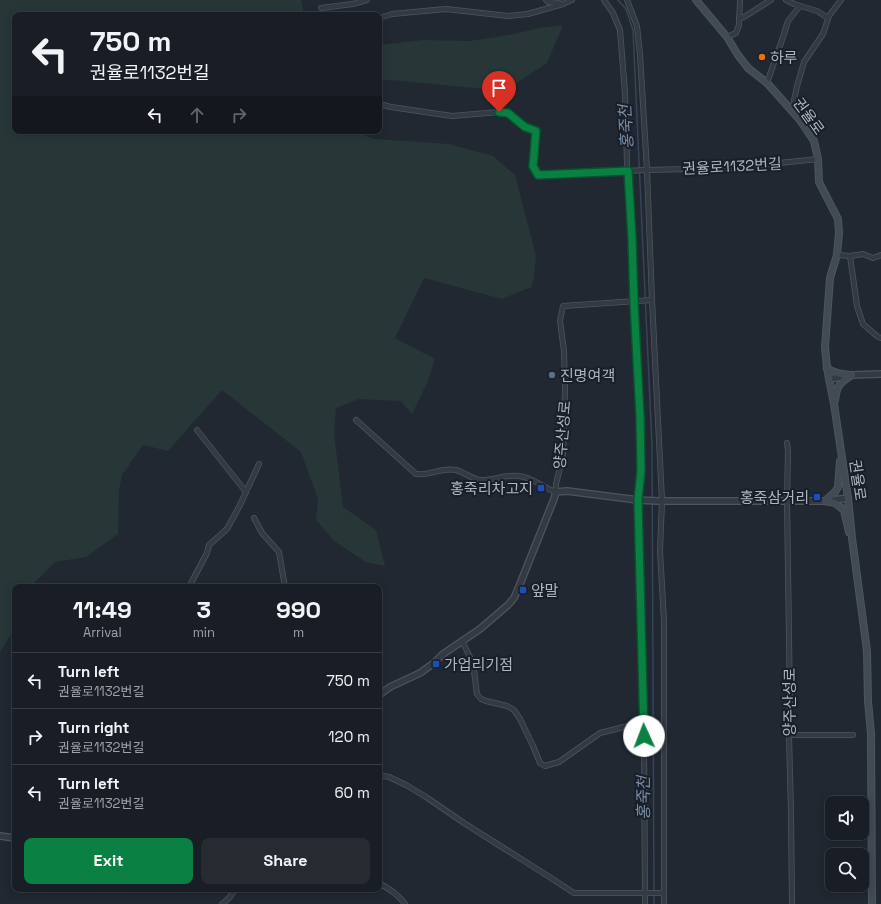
<!DOCTYPE html>
<meta charset="utf-8">
<style>
body{margin:0;font-family:"Space Grotesk","Noto Sans KR",sans-serif;background:#262b32;color:#f1f3f6;height:100vh;display:flex;flex-direction:column;font-size:15px;white-space:nowrap}
*{box-sizing:border-box;margin:0}
p{font-size:13px;color:#9fa2a7}
.icon{flex:none;width:22px;height:22px;fill:none;stroke:currentColor;stroke-width:2;stroke-linecap:round;stroke-linejoin:round}
.map{position:relative;flex:1;overflow:hidden}
.details{position:absolute;left:12px;top:584px;width:370px;height:308px;display:flex;flex-direction:column;background:#191e26;border-radius:8px;box-shadow:0 2px 10px #0003,0 0 0 1px #373c43}
.details>*{flex:none}
.top-card{position:absolute;left:12px;top:12px;width:370px;height:122px;border-radius:8px;box-shadow:0 2px 10px #0003,0 0 0 1px #373c43;background:#191e26;color:#f1f3f6;overflow:hidden}
.tools{position:absolute;left:825px;top:796px;display:grid;gap:8px}
.tools a{display:grid;place-items:center;width:44px;height:44px;border-radius:8px;background:#191e26;box-shadow:0 2px 10px #0003,0 0 0 1px #373c43;font-size:20px}
.pin{position:absolute;display:grid;place-items:center;width:34px;height:34px;color:#fff;margin:-41px -17px;border-radius:50% 50% 50% 0;rotate:-45deg;box-shadow:0 0 4px #0007}
.pin .icon{rotate:45deg}
.me{position:absolute;width:44px;margin:-22px;rotate:358deg;stroke-linejoin:round;filter:drop-shadow(0 0 3px #0008)}
.turn{display:flex;align-items:center;gap:14px;height:84px;padding:0 12px;font-size:18px}
.turn .icon{width:52px;height:52px;stroke-width:2.5}
.turn b{display:block;font-size:28px;line-height:34px}
.lanes{display:flex;align-items:center;height:38px;padding:0 12px;background:#0003;justify-content:center;gap:20px;direction:ltr}
.lanes .off{opacity:.35}
.eta{display:flex;justify-content:space-evenly;align-items:center;height:68px;text-align:center}
.eta b{font-size:24px;font-weight:800;line-height:28px}
.cta{display:flex;gap:8px;margin-top:auto;padding:8px 12px}
.cta a{flex:1;height:46px;border-radius:8px;background:#0b8043;color:#fff;font-size:16px;font-weight:800;line-height:46px;text-align:center}
.cta a+a{background:#262b32;color:#f1f3f6}
ul{padding:0;list-style:none}
li{display:flex;align-items:center;gap:12px;height:56px;padding:0 12px;border-top:1px solid #373c43}
li div{flex:1}
li b{display:block;font-size:15px}
li em{font-style:normal}
.map>svg:first-child{display:block}
.green{fill:#273737}
.lines{fill:none;stroke-linecap:round;stroke-linejoin:round}
.stream{stroke:#364458;stroke-width:1.5}
.minor-casing{stroke:#4e555e;stroke-width:6}
.tertiary-casing{stroke:#4e555e;stroke-width:8}
.secondary-casing{stroke:#4e555e;stroke-width:8}
.minor{stroke:#343a43;stroke-width:4.5}
.tertiary{stroke:#343a43;stroke-width:5.5}
.secondary{stroke:#424a56;stroke-width:6}
.route-casing{stroke:#07532c;stroke-width:10}
.route{stroke:#0b8043;stroke-width:7}
.food-dot{fill:#e8710a;stroke:#191f28;stroke-width:1.5}
.service-dot{fill:#5c6f8a;stroke:#191f28;stroke-width:1.5}
.transit-dot{fill:#1a4fb4;stroke:#191f28;stroke-width:1.5}
.labels{text-anchor:middle;dominant-baseline:central;stroke-width:4;stroke-linejoin:round;paint-order:stroke}
.poi-label{font-size:15px;fill:#aeb5c0;stroke:#191f28;text-anchor:start}
.street-label{font-size:15px;fill:#aeb5c0;stroke:#191f28}
.water-label{font-size:16px;font-style:italic;fill:#798ca6;stroke:#191f28}
</style>
<div class="map">
<svg width="881" height="904" viewBox="0 0 881 904">
<rect width="100%" height="100%" fill="#212832"/>
<g class="green">
<path d="M0,0H301L304,15H15V131H353L374,139L449,144L493,156L515,175L536,256L534,278L531,287L502,299L424,278L395,338L435,359L427,383L412,414L401,401L359,399L336,408L334,433L343,507L376,530L385,566L366,562L334,541L316,520L318,499L301,452L222,390L168,451L143,445L122,475L119,490L118,534L86,557L55,562L30,587H15V628L0,652Z"/>
<path d="M563,25L547,63L504,91L392,80H379V45L423,40L470,41L514,34L539,28Z"/>
</g>
<g class="lines">
<path class="stream" d="M618,0L626,9L633,30L652,445L654,904"/>
<g class="minor-casing">
<g id="minor">
<path d="M546,0L548,2L559,3"/>
<path d="M604,0L613,13L620,30L625,93L627,164L632,238L634,303L640,415L641,471L638,500L644,736L645,904"/>
<path d="M627,0L637,26L640,55L647,170L652,300L662,501L660,551L664,621V904"/>
<path d="M786,0L794,4L817,11L828,18"/>
<path d="M321,8L353,4L367,0"/>
<path d="M379,18L392,14L446,9L508,16L528,14L563,4L572,0"/>
<path d="M739,18L744,17L771,0"/>
<path d="M727,37L736,33L739,25L740,0"/>
<path d="M767,83L784,34L788,21L800,6"/>
<path d="M379,104L391,107L452,116L499,112L508,113L525,127L536,131L533,166L538,175L647,170L729,168L818,159"/>
<path d="M792,111L797,86L804,62L823,34L829,16L841,0"/>
<path d="M837,255L850,256L863,254L873,258L881,255"/>
<path d="M850,256L857,306L863,324L878,337L881,338"/>
<path d="M356,420L416,474C430,476 442,467 456,470C464,472 475,481 482,480C494,480 506,474 519,476C532,477 543,488 556,492V484L563,456L565,390L564,351L560,321L563,306L652,300"/>
<path d="M197,430L246,492"/>
<path d="M787,443L788,451L787,501L790,706L789,735L791,813L792,904"/>
<path d="M254,518L262,533L279,552L285,587"/>
<path d="M189,587L207,553L209,545L227,529L240,505L259,464"/>
<path d="M462,641L473,663L477,694L481,699L486,701L507,706L514,710L520,719L533,746L540,763L545,766L559,762L600,733L644,722"/>
<path d="M644,735H663"/>
<path d="M789,735H853"/>
<path d="M379,775L389,777L406,785L426,797L464,823L551,878L574,893H664"/>
<path d="M379,883C389,889 398,894 405,904"/>
<path d="M222,904C227,900 233,896 234,889"/>
</g>
</g>
<g class="tertiary-casing">
<g id="tertiary">
<path d="M829,379L852,375L881,374"/>
<path d="M379,695L390,687L420,673L434,663L443,654L480,629L508,605L514,598L520,584L554,499L556,492L567,491L638,500L658,501H825L848,498"/>
<path d="M0,836L15,838"/>
</g>
</g>
<g class="secondary-casing">
<g id="secondary">
<path d="M696,0L727,37L738,55L748,68L767,83L784,102L800,120L814,141L818,159L819,182L838,219L839,233L837,255L830,278L825,347L827,368L834,404L848,498L852,538L867,651L868,701L871,734L872,904"/>
<path d="M827,368C834,374 843,374 852,375"/>
<path d="M835,400C837,386 839,383 852,375"/>
<path d="M825,501L835,492L838,487L840,461"/>
<path d="M825,501L835,503L844,510L849,532"/>
</g>
</g>
<use href="#minor" class="minor"/>
<use href="#tertiary" class="tertiary"/>
<use href="#secondary" class="secondary"/>
</g>
<g class="lines">
<g class="route-casing">
<path id="route" d="M499,112L508,113L525,127L536,131L533,166L538,175L628,171L632,238L634,303L640,416L641,471L638,500L644,736"/>
</g>
<use href="#route" class="route"/>
</g>
<circle class="food-dot" cx="762" cy="57" r="4"/>
<circle class="service-dot" cx="552" cy="375" r="4"/>
<g class="transit-dot">
<rect x="537" y="484" width="8" height="8" rx="2"/>
<rect x="813" y="493" width="8" height="8" rx="2"/>
<rect x="519" y="586" width="8" height="8" rx="2"/>
<rect x="432" y="660" width="8" height="8" rx="2"/>
</g>
<g class="labels">
<g class="poi-label">
<text x="770" y="57">하루</text>
<text x="560" y="375">진명여객</text>
<text x="533" y="488" text-anchor="end">홍죽리차고지</text>
<text x="809" y="497" text-anchor="end">홍죽삼거리</text>
<text x="531" y="590">앞말</text>
<text x="444" y="664">가업리기점</text>
</g>
<g class="street-label">
<text transform="translate(809 116) rotate(54)">권율로</text>
<text transform="translate(732 166) rotate(-3)">권율로1132번길</text>
<text transform="translate(562 435) rotate(-85)">양주산성로</text>
<text transform="translate(858 480) rotate(82)">권율로</text>
<text transform="translate(789 702) rotate(-90)">양주산성로</text>
</g>
<g class="water-label">
<text transform="translate(626 127) rotate(-93)">홍죽천</text>
<text transform="translate(643 798) rotate(-90)">홍죽천</text>
</g>
</g>
</svg>
<div class="tools">
<a><svg class="icon" aria-label="sound" viewBox="0 0 24 24"><path d="M4 9h4l5-4v14l-5-4H4zM17 9q2 3 0 6"/></svg></a>
<a><svg class="icon" aria-label="search" viewBox="0 0 24 24"><circle cx="10" cy="10" r="6"/><path d="M15 15l6 6"/></svg></a>
</div>
<div class="pin" style="left:499px;top:112px;background:#d93025"><svg class="icon" aria-label="arrive" viewBox="0 0 24 24"><path d="M6 21V4h12l-3 4 3 4H6"/></svg></div>
<svg class="me" style="left:644px;top:736px" viewBox="-20 -20 40 40"><circle r="19" fill="#fff"/><path d="M0-13L10 11 0 6-10 11z" fill="#0b8043"/></svg>
<div class="top-card">
<div class="turn"><svg class="icon" aria-label="left" viewBox="0 0 24 24"><path d="M17 20v-9H6M10 6l-5 5 5 5"/></svg><div><b>750 m</b>권율로1132번길</div></div>
<div class="lanes"><svg class="icon" aria-label="left" viewBox="0 0 24 24"><path d="M17 20v-9H6M10 6l-5 5 5 5"/></svg><svg class="icon off" aria-label="ahead" viewBox="0 0 24 24"><path d="M12 20V5M6 11l6-6 6 6"/></svg><svg class="icon off" aria-label="right" viewBox="0 0 24 24"><path d="M7 20v-9h11M14 6l5 5-5 5"/></svg></div>
</div>
<section class="details">
<div class="eta">
<div><b>11:49</b><p>Arrival</p></div>
<div><b>3</b><p>min</p></div>
<div><b>990</b><p>m</p></div>
</div>
<ul>
<li><svg class="icon" aria-label="left" viewBox="0 0 24 24"><path d="M17 20v-9H6M10 6l-5 5 5 5"/></svg><div><b>Turn left</b><p>권율로1132번길</p></div><em>750 m</em></li>
<li><svg class="icon" aria-label="right" viewBox="0 0 24 24"><path d="M7 20v-9h11M14 6l5 5-5 5"/></svg><div><b>Turn right</b><p>권율로1132번길</p></div><em>120 m</em></li>
<li><svg class="icon" aria-label="left" viewBox="0 0 24 24"><path d="M17 20v-9H6M10 6l-5 5 5 5"/></svg><div><b>Turn left</b><p>권율로1132번길</p></div><em>60 m</em></li>
</ul>
<div class="cta"><a>Exit</a><a>Share</a></div>
</section>
</div>
